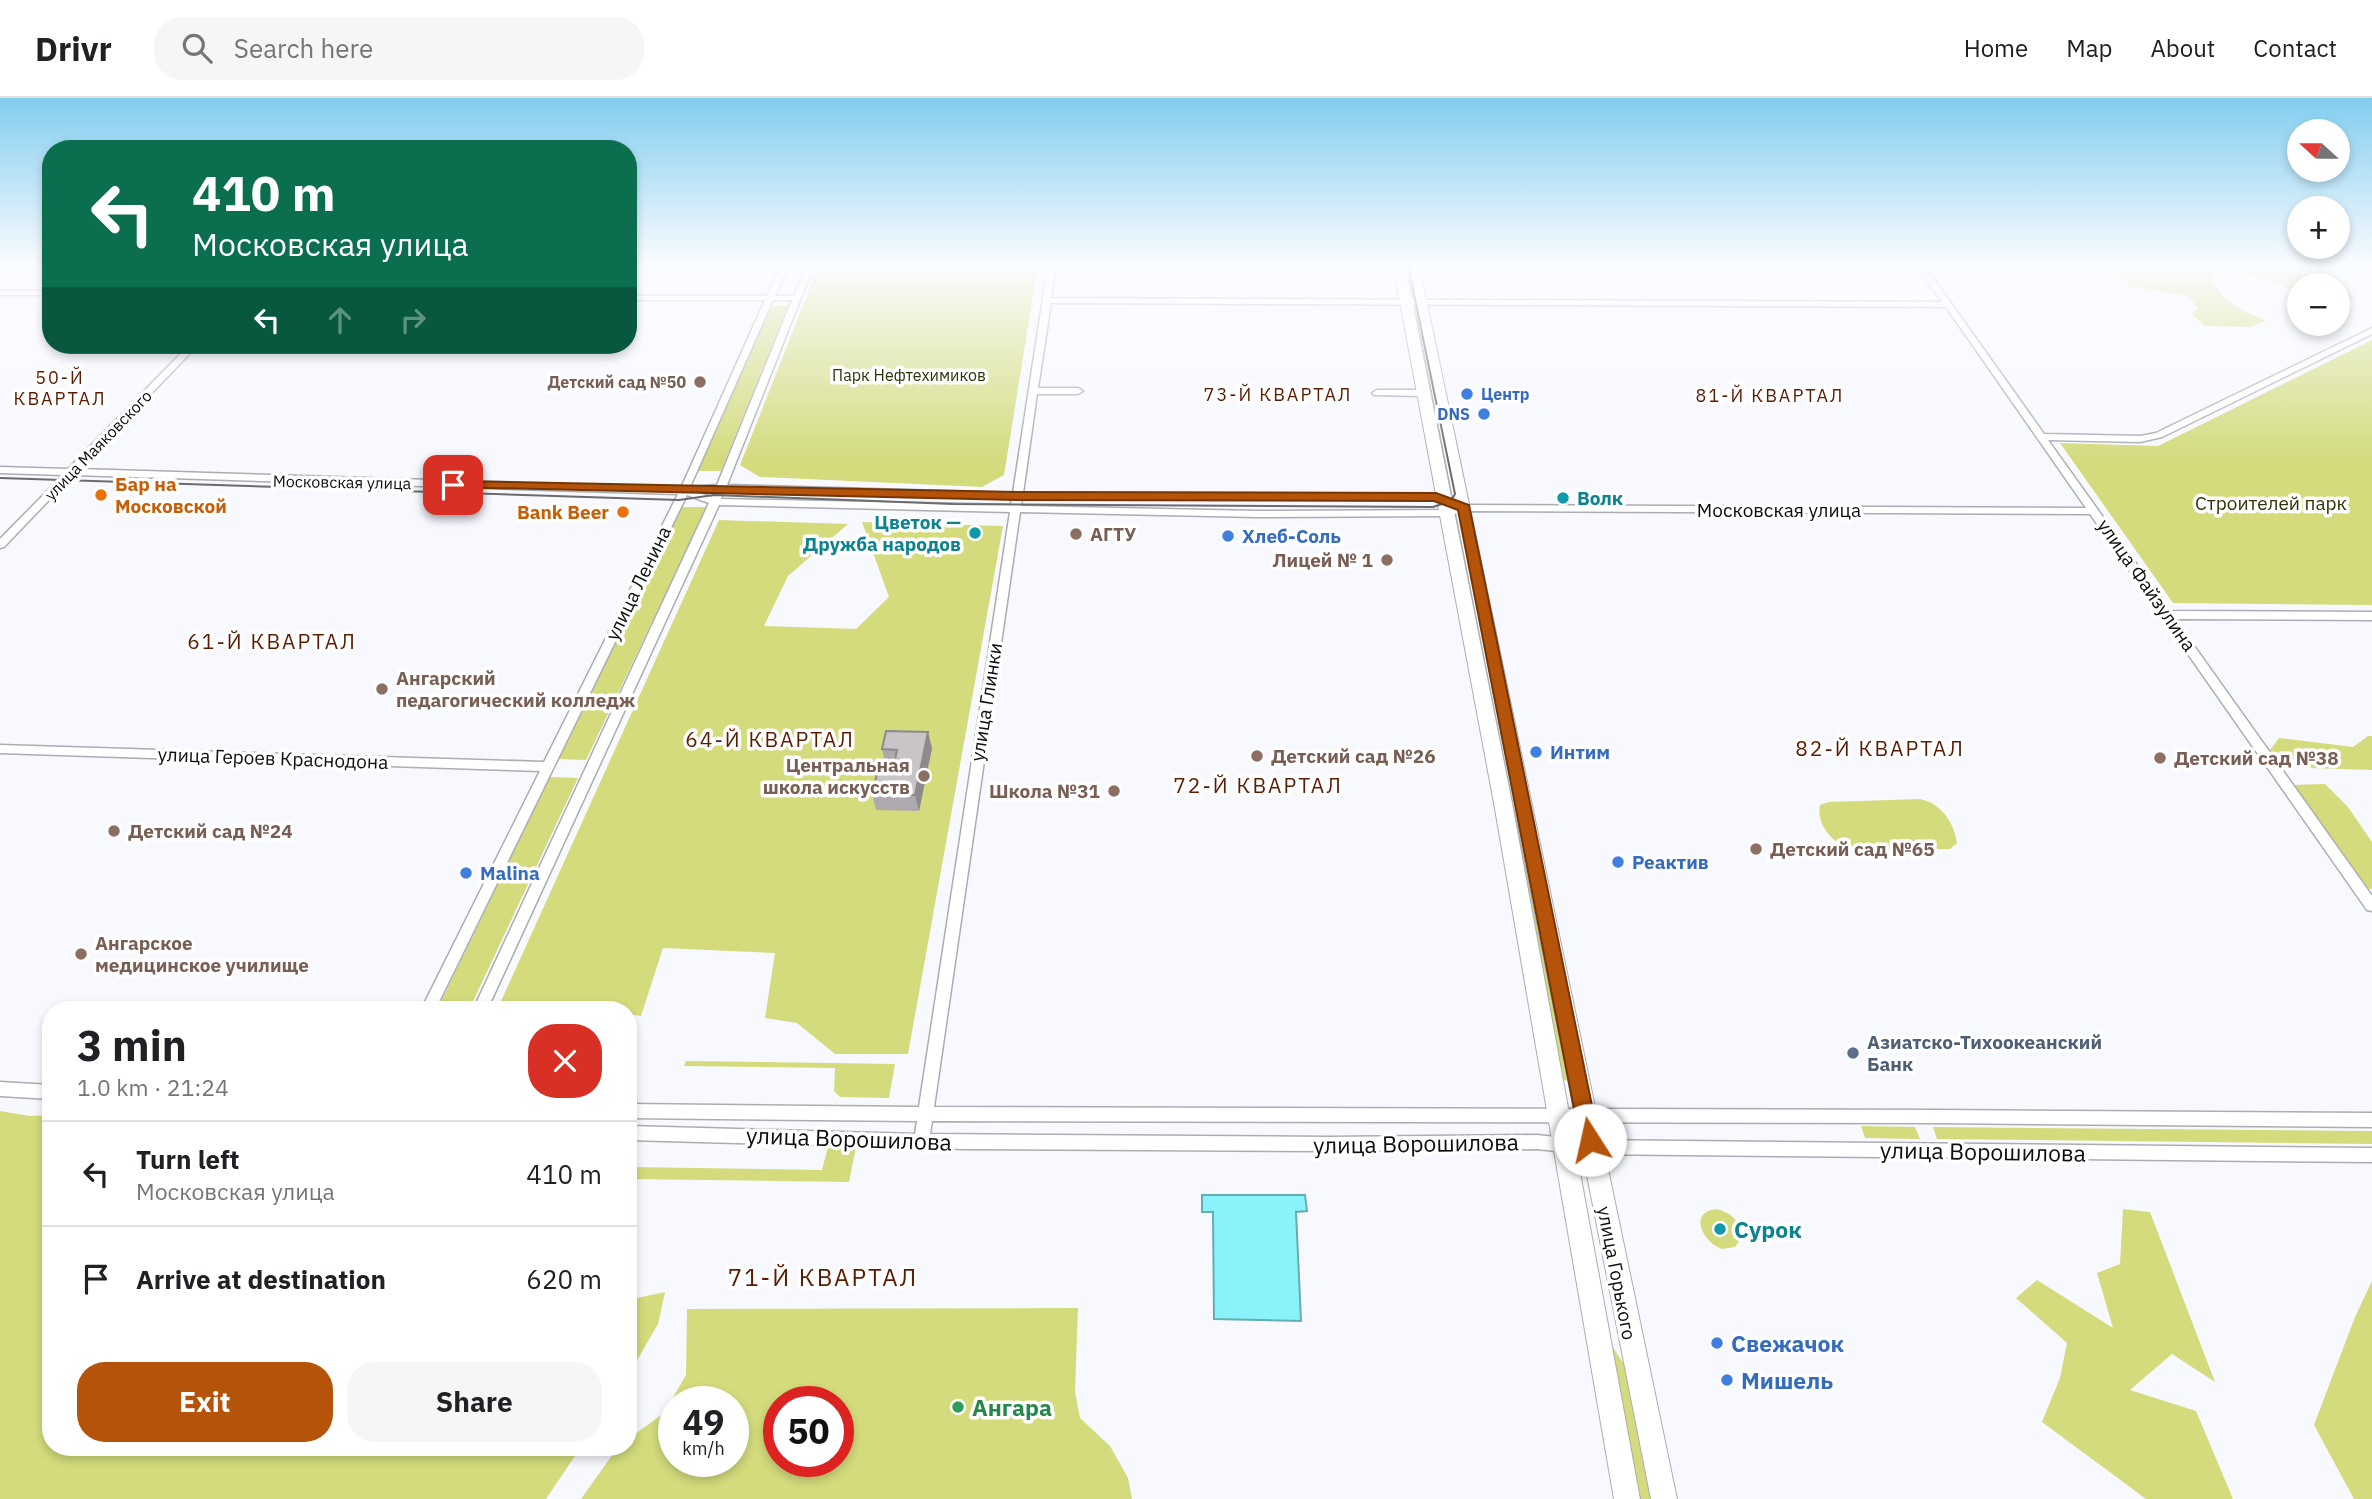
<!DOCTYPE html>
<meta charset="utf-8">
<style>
body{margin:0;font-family:"IBM Plex Sans",sans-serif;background:#f6f6f6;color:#202124;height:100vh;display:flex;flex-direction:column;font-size:26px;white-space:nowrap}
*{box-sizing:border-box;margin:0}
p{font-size:23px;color:#757577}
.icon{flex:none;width:38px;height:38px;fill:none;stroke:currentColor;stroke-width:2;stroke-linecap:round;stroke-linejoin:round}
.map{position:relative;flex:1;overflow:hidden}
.panel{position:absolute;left:42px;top:903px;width:595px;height:455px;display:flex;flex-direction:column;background:#fff;border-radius:28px;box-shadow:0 4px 10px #0003}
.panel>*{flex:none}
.guide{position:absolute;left:42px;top:42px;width:595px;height:214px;border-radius:28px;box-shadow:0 4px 10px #0003;background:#0b6e4f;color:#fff;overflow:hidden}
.needle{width:46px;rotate:291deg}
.fabs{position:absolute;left:2287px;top:21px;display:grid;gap:14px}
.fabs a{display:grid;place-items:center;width:63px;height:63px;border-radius:50%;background:#fff;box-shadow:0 4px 10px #0003;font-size:35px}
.speed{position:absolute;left:658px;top:1288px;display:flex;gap:14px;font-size:35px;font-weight:700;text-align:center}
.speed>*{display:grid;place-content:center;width:91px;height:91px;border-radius:50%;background:#fff;box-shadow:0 4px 10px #0003;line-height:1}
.speed small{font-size:18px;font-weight:400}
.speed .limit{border:10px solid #d22;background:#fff;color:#111}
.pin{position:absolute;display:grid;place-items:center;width:60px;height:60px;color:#fff;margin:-30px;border-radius:14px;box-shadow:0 4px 10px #0006}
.me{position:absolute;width:77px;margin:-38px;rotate:350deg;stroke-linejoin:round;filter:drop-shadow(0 0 5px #0008)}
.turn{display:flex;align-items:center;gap:24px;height:147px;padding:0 35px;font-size:32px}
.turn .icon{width:91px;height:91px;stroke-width:2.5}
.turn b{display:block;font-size:49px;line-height:60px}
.lanes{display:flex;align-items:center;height:66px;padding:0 35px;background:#0003;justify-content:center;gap:35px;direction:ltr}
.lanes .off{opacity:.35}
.round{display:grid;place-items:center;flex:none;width:74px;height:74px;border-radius:28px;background:#f6f6f6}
.summary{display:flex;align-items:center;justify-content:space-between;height:119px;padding:0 35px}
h1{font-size:42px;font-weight:800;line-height:52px}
.button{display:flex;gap:14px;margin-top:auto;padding:14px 35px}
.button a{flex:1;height:80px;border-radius:28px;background:#b45309;color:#fff;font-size:28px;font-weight:800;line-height:80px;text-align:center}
.button a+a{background:#f6f6f6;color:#202124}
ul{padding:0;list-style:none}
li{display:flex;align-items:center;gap:21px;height:105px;padding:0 35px;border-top:2px solid #e0e0e0}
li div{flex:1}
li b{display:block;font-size:26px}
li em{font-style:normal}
header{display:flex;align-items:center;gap:42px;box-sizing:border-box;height:98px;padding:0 35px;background:#fff;border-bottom:2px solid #e0e0e0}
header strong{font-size:33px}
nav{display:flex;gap:38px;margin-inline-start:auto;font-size:24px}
.search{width:490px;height:63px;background:#f6f6f6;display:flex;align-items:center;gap:18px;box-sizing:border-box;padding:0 24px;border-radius:28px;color:#757577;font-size:26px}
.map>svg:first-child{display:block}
.green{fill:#d3db7c;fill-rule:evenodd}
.water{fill:#89f2fa;stroke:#64adb3;stroke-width:2}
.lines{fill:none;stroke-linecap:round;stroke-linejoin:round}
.street-casing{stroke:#abadb2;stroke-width:3}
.secondary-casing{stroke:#abadb2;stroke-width:2}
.street{fill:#fff;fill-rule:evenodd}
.secondary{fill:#fff;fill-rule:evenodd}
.tram{stroke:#696b6e;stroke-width:2}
.wall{fill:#ada9ac}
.shaded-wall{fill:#8d898c}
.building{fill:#c9c4c8;stroke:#8d898c;stroke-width:2}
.route{fill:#b45309;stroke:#753606;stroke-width:2}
.education-dot{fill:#8d6e63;stroke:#fff;stroke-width:2.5}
.shop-dot{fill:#3f7fe0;stroke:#fff;stroke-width:2.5}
.food-dot{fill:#e8710a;stroke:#fff;stroke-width:2.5}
.culture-dot{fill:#0f9aa8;stroke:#fff;stroke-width:2.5}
.service-dot{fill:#5c6f8a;stroke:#fff;stroke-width:2.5}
.leisure-dot{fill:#2e9e5b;stroke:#fff;stroke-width:2.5}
.labels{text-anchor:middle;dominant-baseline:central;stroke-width:7;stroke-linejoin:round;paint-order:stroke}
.far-park-label{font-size:16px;fill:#313308;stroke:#fff}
.far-education-label{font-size:16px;font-weight:bold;fill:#785e54;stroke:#fff;text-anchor:end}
.far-shop-label{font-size:16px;font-weight:bold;fill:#366cbe;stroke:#fff;text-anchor:start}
.far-street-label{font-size:16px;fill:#0c0d0e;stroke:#fff}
.far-neighbourhood-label{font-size:18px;letter-spacing:2px;fill:#5c1c02;stroke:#fff}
.food-label{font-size:19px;font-weight:bold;fill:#c56008;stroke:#fff;text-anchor:start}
.culture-label{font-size:19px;font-weight:bold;fill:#0d838f;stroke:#fff;text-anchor:start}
.park-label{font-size:19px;fill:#313308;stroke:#fff}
.street-label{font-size:19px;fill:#0c0d0e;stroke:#fff}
.education-label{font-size:19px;font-weight:bold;fill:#785e54;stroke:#fff;text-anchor:start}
.shop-label{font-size:19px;font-weight:bold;fill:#366cbe;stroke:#fff;text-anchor:start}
.service-label{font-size:19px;font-weight:bold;fill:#4e5e75;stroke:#fff;text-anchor:start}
.neighbourhood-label{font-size:21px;letter-spacing:2px;fill:#5c1c02;stroke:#fff}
.near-street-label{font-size:23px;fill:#0c0d0e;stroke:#fff}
.near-culture-label{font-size:23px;font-weight:bold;fill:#0d838f;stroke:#fff;text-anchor:start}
.near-shop-label{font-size:23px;font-weight:bold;fill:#366cbe;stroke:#fff;text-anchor:start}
.near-leisure-label{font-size:23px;font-weight:bold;fill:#27864d;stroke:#fff;text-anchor:start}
.near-neighbourhood-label{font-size:24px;letter-spacing:2px;fill:#5c1c02;stroke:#fff}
</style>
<header>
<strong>Drivr</strong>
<div class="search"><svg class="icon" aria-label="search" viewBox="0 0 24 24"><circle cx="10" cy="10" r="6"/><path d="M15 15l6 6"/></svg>Search here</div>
<nav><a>Home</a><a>Map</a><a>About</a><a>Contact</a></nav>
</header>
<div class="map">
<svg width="2372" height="1401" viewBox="0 0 2372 1401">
<rect width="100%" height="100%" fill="#f7f9ff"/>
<g class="green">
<path d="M819,167H1038L1004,377L982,389L760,379L740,367Z"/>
<path d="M2111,167H2322L2339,181L2354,202L2338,199V187H2300L2299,194C2266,183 2249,171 2212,175C2215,203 2243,212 2266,223L2250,229L2205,228L2192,216L2198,210L2188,198L2130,188Z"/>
<path d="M772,208H788L721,373H698Z"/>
<path d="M2372,242V507L2173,505L2060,345L2158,348Z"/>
<path d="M682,409H707L586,662L557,661Z"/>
<path d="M719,422L848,426L788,478L764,528L856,531L889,499L862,424L1003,428L908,956H835L797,925L765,920L775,855L663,850L641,918L628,916V912H497Z"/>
<path d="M2368,638H2372V672L2281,669L2268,655L2279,640L2353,649Z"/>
<path d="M550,679L578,680L469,912H437Z"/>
<path d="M2325,686L2348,709L2372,744V791L2364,790L2291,687Z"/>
<path d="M1920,701C1941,705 1954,725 1957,745L1950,751L1850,752C1833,745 1816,727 1820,707L1829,704Z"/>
<path d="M1511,715H1520L1572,983L1561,982Z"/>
<path d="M686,963L895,966L889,1000L840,999L834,993L835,970L684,968Z"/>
<path d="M0,1013L30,1018L51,1017V1349H581L546,1401H0Z"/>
<path d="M1861,1028L1915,1029L1920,1041L1865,1040Z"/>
<path d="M1933,1029L2372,1033V1046L1937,1041Z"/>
<path d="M828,1049H856L849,1084L628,1081V1069L822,1072Z"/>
<path d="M1716,1111C1731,1114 1741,1124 1742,1139L1735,1149L1722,1151C1704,1145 1687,1115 1716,1111Z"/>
<path d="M2123,1111L2150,1114L2215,1284L2172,1256L2130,1292L2196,1313L2233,1401H2146L2042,1324L2060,1280L2067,1245L2016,1200L2037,1182L2113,1230L2097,1175L2120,1166Z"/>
<path d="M2372,1183V1401H2354L2314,1327L2355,1219Z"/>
<path d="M665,1194L658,1226L628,1278V1217L637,1200Z"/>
<path d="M1078,1210L1075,1294L1080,1320L1110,1348L1128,1380L1132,1401H581L618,1349H628V1341L664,1315L686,1277L687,1211ZM674,1304H733V1363H674ZM779,1304H838V1363H779Z"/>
<path d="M1612,1248L1626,1269L1653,1401H1640Z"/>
</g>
<path class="water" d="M1202,1097H1305L1307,1113L1296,1114L1301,1223L1214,1221L1213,1114H1202Z"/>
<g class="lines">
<g class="street-casing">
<g id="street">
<path d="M781,167H789L775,198H794L806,167H814L727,387L1013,395L1048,167H1056L1051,200L1942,204L1916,167H1924L2044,336L2140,338L2156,335L2372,230V236L2162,339L2140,344L2048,342L2170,513L2372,514V522L2175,521L2372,798V813L2367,812L2090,416L1464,413L1447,418L1257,419L1020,414L934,1009L1936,1012L2372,1015V1029L1936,1025L932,1023L930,1036L1329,1039L1537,1037L1584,1042L2372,1050V1064L1584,1056L1537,1051L1329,1053L965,1051L628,1042V1028L915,1036L917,1023L628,1020V1006L919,1009L1010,414L719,407L487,912H473L709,405L687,397L435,912H421L540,673L0,655V647L544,664L678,396L73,377L4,449L0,450V441L63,377L0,375V369L68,371L189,247H198L79,371L681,390L765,202H628V198H767ZM773,202H792L717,387L690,389ZM1051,205L1946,209L2086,410L1464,407L1447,412L1257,413L1021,408L1022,401L1434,402L1451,407L1456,404L1435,396L1023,395L1037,296H1078L1083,293L1078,290H1038ZM724,393L1012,401L1011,407L721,401ZM714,394L712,399L699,395Z"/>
<rect x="0" y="193" width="51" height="4"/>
<path d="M1377,292H1420L1425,295L1420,298L1374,297L1372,295Z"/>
<path d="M0,984L51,987V1001L0,998Z"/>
</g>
</g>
<g class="secondary-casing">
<g id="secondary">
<path d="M1393,167H1405L1512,705L1640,1401H1614L1494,705Z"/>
<path d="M1407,167H1419L1677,1401H1651Z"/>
</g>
</g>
<use href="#street" class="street"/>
<use href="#secondary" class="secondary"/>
<path class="tram" d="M0,380L679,402L714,397L953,406L1433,409L1451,403L1455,396L1408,167"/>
</g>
<path class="wall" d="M932,650L919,713L876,712L872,696L892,676L894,667H886L882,651Z"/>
<path class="shaded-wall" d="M928,634L932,650L919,713L915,697Z"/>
<path class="building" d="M886,633L928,634L915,697L872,696L877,676H892L897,652L882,651Z"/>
<linearGradient id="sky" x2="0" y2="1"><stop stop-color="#82cdef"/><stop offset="0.46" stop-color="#fbfcff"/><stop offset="1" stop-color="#fbfcff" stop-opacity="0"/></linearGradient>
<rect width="2372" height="363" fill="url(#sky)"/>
<path class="route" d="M453,383L1018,394L1436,395L1469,407L1599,1042L1597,1048L1590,1051L1583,1048L1580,1042L1458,412L1434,403L1018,402L449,389V384Z"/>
<g class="education-dot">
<circle cx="700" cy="284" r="7"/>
<circle cx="1076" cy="436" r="7"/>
<circle cx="1387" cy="462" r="7"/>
<circle cx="382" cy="591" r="7"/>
<circle cx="1257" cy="658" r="7"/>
<circle cx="2160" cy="660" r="7"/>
<circle cx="924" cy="678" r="7"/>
<circle cx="1114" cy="693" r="7"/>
<circle cx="114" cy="733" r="7"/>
<circle cx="1756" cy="751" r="7"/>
<circle cx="81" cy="856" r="7"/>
</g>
<g class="shop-dot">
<circle cx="1467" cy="296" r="7"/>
<circle cx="1484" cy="316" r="7"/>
<circle cx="1228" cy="438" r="7"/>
<circle cx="1536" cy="654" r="7"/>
<circle cx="1618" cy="764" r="7"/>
<circle cx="466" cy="775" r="7"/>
<circle cx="1717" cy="1245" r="7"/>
<circle cx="1727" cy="1282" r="7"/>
</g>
<g class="food-dot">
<circle cx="101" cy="397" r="7"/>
<circle cx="623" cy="414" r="7"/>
</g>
<g class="culture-dot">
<circle cx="1563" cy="400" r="7"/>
<circle cx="975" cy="435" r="7"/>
<circle cx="1720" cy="1131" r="7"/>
</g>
<circle class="service-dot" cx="1853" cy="955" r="7"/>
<circle class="leisure-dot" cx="958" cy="1309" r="7"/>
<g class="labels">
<g class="far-park-label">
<text x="909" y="277">Парк Нефтехимиков</text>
</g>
<g class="far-education-label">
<text x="686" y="284">Детский сад №50</text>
</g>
<g class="far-shop-label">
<text x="1481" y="296">Центр</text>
<text x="1470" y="316" text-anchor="end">DNS</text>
</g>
<g class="far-street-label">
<text transform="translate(98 347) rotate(-46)">улица Маяковского</text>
<text transform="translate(342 384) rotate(1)">Московская улица</text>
</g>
<g class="far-neighbourhood-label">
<text x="60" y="279">50-Й<tspan x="60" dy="21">КВАРТАЛ</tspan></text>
<text x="1278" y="296">73-Й КВАРТАЛ</text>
<text x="1770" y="297">81-Й КВАРТАЛ</text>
</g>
<g class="food-label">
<text x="115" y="386">Бар на<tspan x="115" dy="22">Московской</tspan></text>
<text x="609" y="414" text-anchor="end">Bank Beer</text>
</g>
<g class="culture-label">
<text x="1577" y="400">Волк</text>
<text x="961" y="424" text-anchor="end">Цветок —<tspan x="961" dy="22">Дружба народов</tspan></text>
</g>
<g class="park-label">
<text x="2271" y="405">Строителей парк</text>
</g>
<g class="street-label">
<text x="1779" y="412">Московская улица</text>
<text transform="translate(638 485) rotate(-64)">улица Ленина</text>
<text transform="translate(2147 487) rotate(55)">улица Файзулина</text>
<text transform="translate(986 604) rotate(-81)">улица Глинки</text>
<text transform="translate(273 660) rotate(2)">улица Героев Краснодона</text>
<text transform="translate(1617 1175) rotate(79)">улица Горького</text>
</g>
<g class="education-label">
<text x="1090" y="436">АГТУ</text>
<text x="1373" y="462" text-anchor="end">Лицей № 1</text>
<text x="396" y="580">Ангарский<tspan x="396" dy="22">педагогический колледж</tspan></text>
<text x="1271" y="658">Детский сад №26</text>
<text x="2174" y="660">Детский сад №38</text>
<text x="910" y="667" text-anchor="end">Центральная<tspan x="910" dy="22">школа искусств</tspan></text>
<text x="1100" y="693" text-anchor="end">Школа №31</text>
<text x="128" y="733">Детский сад №24</text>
<text x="1770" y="751">Детский сад №65</text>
<text x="95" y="845">Ангарское<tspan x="95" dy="22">медицинское училище</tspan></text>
</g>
<g class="shop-label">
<text x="1242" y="438">Хлеб-Соль</text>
<text x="1550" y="654">Интим</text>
<text x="1632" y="764">Реактив</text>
<text x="480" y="775">Malina</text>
</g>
<g class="service-label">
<text x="1867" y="944">Азиатско-Тихоокеанский<tspan x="1867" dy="22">Банк</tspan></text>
</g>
<g class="neighbourhood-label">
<text x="272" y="543">61-Й КВАРТАЛ</text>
<text x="770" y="641">64-Й КВАРТАЛ</text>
<text x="1880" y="650">82-Й КВАРТАЛ</text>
<text x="1258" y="687">72-Й КВАРТАЛ</text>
</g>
<g class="near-street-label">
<text transform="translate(849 1040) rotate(2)">улица Ворошилова</text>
<text transform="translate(1416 1045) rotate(-1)">улица Ворошилова</text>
<text transform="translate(1983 1053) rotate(1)">улица Ворошилова</text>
</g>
<g class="near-culture-label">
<text x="1734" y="1131">Сурок</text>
</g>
<g class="near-shop-label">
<text x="1731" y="1245">Свежачок</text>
<text x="1741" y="1282">Мишель</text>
</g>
<g class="near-leisure-label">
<text x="972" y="1309">Ангара</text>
</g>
<g class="near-neighbourhood-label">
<text x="823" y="1179">71-Й КВАРТАЛ</text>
</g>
</g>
</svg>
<div class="fabs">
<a><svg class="needle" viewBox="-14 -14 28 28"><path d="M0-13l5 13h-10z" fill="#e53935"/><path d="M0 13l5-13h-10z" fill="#757577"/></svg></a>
<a>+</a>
<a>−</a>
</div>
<div class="speed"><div>49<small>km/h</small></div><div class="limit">50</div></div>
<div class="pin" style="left:453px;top:387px;background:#d93025"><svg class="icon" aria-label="arrive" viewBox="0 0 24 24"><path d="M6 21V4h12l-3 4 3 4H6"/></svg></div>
<svg class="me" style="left:1590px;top:1042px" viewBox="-20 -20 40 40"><circle r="19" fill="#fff"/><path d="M0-13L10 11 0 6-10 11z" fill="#b45309"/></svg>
<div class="guide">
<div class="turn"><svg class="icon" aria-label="left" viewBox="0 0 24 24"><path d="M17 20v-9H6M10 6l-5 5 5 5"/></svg><div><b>410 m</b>Московская улица</div></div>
<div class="lanes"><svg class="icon" aria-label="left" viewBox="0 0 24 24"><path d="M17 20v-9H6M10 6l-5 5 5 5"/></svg><svg class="icon off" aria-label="ahead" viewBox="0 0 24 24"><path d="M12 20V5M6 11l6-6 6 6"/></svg><svg class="icon off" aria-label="right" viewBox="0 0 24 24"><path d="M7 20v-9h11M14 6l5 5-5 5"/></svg></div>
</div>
<section class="panel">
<div class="summary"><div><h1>3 min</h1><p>1.0 km · 21:24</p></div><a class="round" style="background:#d93025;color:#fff"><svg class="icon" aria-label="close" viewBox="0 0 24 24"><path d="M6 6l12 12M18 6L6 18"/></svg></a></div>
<ul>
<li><svg class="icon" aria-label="left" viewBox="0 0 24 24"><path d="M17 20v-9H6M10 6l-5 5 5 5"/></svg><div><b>Turn left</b><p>Московская улица</p></div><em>410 m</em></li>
<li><svg class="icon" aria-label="arrive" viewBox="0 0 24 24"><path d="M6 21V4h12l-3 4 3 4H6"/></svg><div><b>Arrive at destination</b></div><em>620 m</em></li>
</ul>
<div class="button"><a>Exit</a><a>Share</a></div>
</section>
</div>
